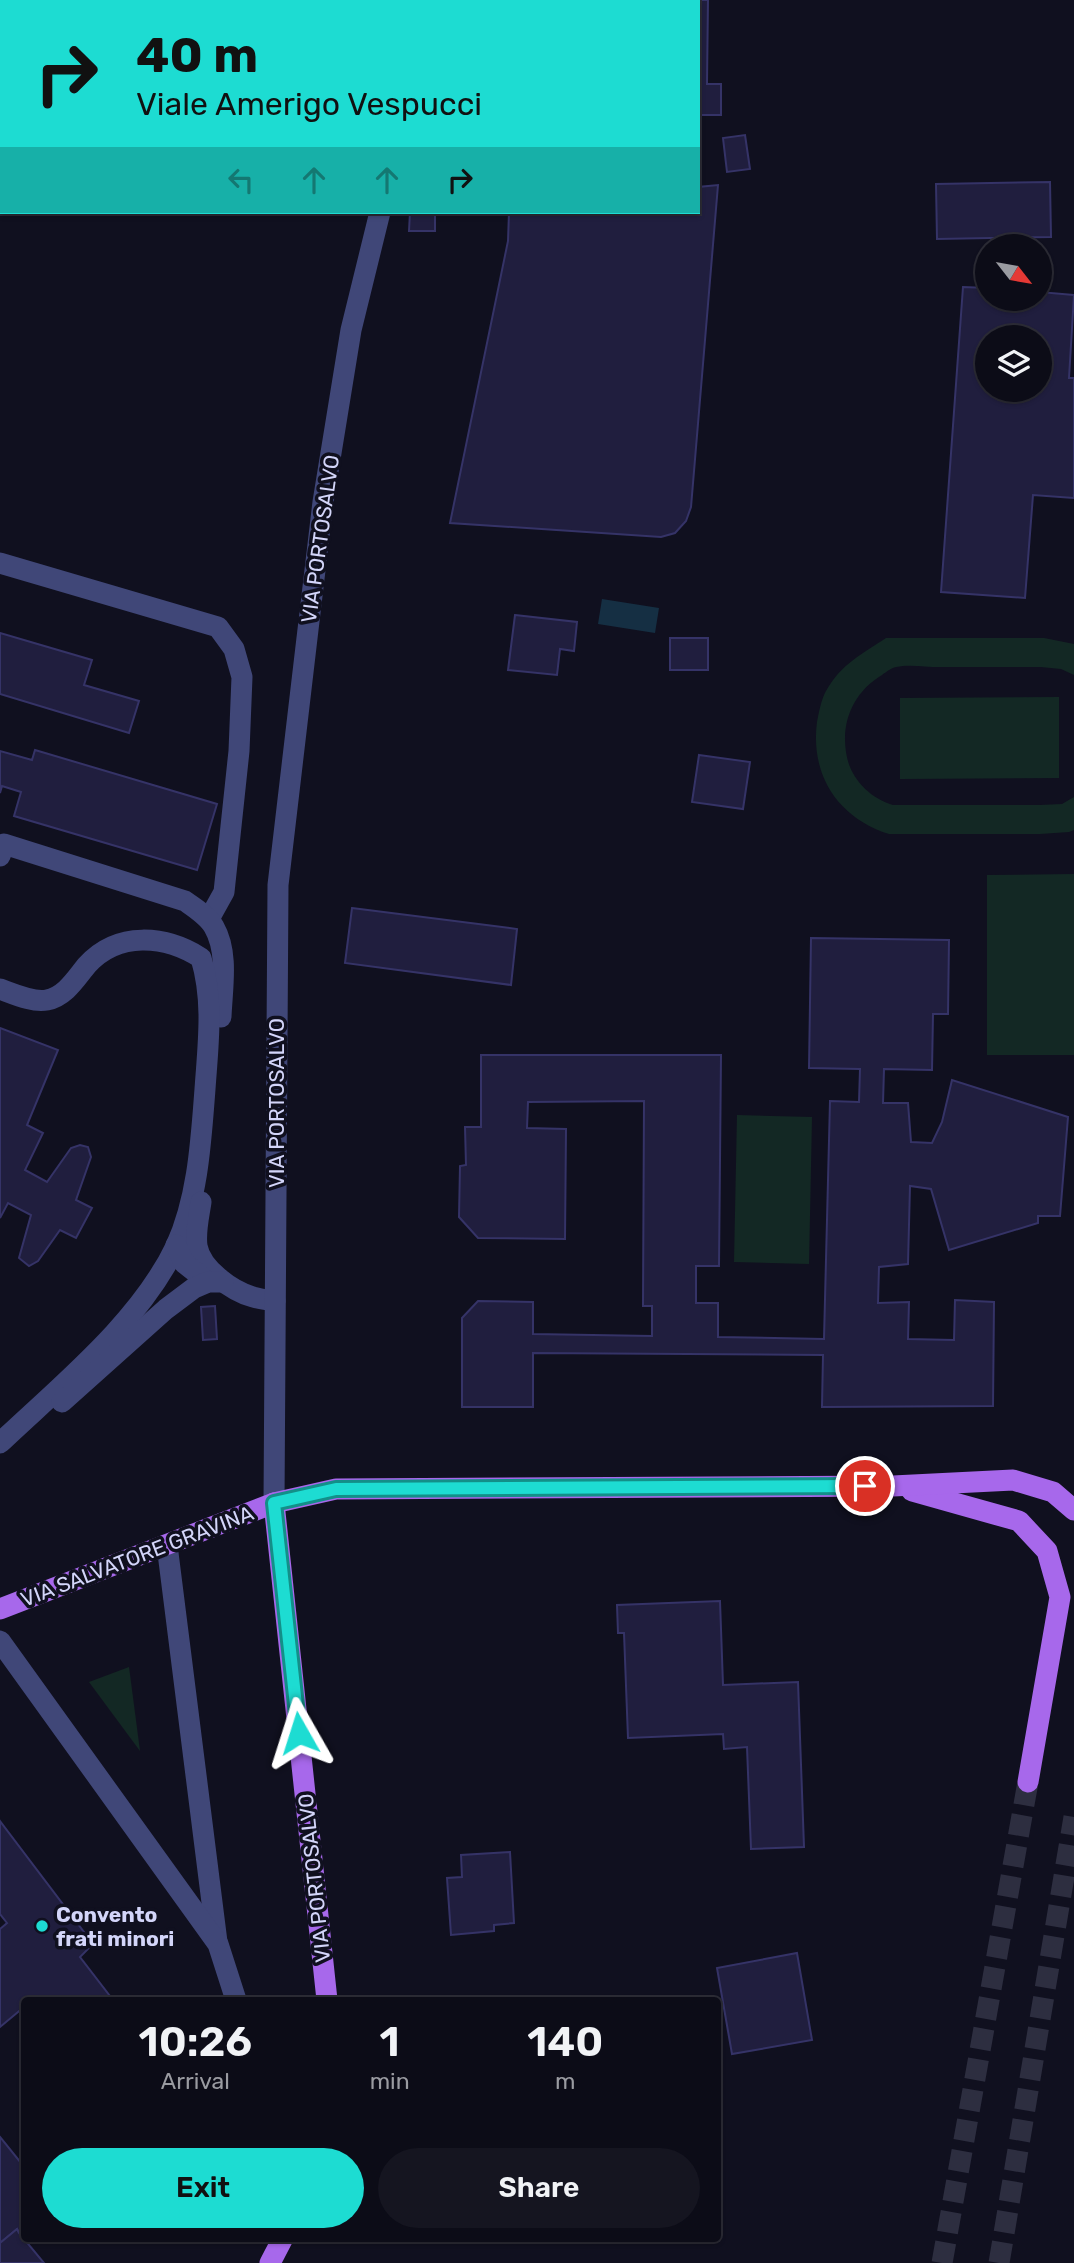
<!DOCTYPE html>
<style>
body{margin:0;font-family:Rubik,sans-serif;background:#151520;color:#f1f3f6;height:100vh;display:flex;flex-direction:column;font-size:26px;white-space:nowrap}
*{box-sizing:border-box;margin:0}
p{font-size:23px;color:#9a9ba1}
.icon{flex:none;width:38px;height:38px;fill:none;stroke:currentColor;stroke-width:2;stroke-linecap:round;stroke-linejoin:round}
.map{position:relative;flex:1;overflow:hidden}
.panel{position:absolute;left:21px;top:1997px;width:700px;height:245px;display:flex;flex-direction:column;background:#0c0c17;border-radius:7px;box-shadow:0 2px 5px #0004,0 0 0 2px #2c2c36}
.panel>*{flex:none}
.top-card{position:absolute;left:0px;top:0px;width:700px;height:214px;box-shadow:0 2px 5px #0004,0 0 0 2px #2c2c36;background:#1ddcd2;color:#111;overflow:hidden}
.needle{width:46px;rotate:121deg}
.buttons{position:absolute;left:975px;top:234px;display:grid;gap:14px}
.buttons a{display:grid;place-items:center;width:77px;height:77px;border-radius:50%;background:#0c0c17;box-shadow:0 2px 5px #0004,0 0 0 2px #2c2c36;font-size:35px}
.pin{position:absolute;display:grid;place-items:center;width:60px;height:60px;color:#fff;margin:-30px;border:4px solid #fff;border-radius:50%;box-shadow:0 2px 7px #0007}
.me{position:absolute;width:77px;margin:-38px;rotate:354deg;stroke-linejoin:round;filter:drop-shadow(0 0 5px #0008)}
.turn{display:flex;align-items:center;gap:24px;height:147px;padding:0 21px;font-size:32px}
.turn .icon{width:91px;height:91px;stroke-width:2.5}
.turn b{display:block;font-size:49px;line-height:60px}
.lanes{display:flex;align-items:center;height:66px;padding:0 21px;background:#0003;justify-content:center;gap:35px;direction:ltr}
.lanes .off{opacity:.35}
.eta{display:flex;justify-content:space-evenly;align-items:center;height:119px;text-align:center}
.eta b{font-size:42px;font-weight:600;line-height:49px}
.cta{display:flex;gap:14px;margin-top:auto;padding:14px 21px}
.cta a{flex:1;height:80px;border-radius:42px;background:#1ddcd2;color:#111;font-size:28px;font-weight:600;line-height:80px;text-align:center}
.cta a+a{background:#151520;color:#f1f3f6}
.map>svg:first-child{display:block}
.green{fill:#132824}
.water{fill:#152f43}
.building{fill:#201e3e;stroke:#353367;stroke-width:2;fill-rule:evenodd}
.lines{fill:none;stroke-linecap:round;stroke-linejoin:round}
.major-tunnel{stroke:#2d2e40;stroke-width:21;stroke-dasharray:21 10;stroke-linecap:butt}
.minor{stroke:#404778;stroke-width:21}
.major{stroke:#a768eb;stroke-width:21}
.route-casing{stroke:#138f88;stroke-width:18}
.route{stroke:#1ddcd2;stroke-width:12}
.poi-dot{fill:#1ddcd2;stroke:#10101f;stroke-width:2.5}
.labels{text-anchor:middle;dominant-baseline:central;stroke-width:7;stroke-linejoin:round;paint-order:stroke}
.street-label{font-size:21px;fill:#d3d5f9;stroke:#10101f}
.poi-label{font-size:21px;font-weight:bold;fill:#d3d5f9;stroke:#10101f;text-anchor:start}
</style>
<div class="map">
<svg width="1074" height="2263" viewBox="0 0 1074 2263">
<rect width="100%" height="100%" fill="#10101f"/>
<g class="green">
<path d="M886,638H1044L1074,644V675L1061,669L1041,667C1007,667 973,667 939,667C926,667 909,664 896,667C891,668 886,672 882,675C855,691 841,720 846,752C849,777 869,798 893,805H1040L1062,804L1074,797V830L1069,832L1040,834H889C838,818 810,775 817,722C819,712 821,700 826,691C841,664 862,654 886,638Z"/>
<path d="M1059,697V778L900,779V698Z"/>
<path d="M1074,874V1055H987V875Z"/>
<path d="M737,1115L812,1117L809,1264L734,1262Z"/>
<path d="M129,1667L140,1751L89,1682Z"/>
</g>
<path class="water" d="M602,599L659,608L655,633L598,624Z"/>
<g class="building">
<path d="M648,0H708L707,84H721V115H698V2H648Z"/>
<path d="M745,135L750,169L727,172L723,138Z"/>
<path d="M1050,182L1051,237L937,239L936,184Z"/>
<path d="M718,185L691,507L686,521L675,533L661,537L450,523L508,241L509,212H698V187Z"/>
<path d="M410,212H435V231H409Z"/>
<path d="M963,287L987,288V299H1040V292L1074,295L1069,378H1074V498L1033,495L1025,598L941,592ZM987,338H1040V390H987Z"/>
<path d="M515,615L577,622L574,651L560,649L557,675L508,670Z"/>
<path d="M0,633L92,660L84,685L139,701L129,733L0,694Z"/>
<rect x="670" y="638" width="38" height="32"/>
<path d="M35,750L217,804L197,870L14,816L21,792L2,786L0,793V751L32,760Z"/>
<path d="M699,755L750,762L743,809L692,802Z"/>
<path d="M352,908L517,929L511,985L345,963Z"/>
<path d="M811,938L949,940L948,1014H933L932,1070L884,1069L883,1103H908L911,1142L932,1143L942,1122L952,1080L1068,1117L1060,1216H1038V1223L949,1250L931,1189L910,1186L908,1264L879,1267L878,1303L909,1302L908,1339L954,1340L955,1300L994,1302L993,1406L822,1407L823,1355L533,1353V1407H462V1318L478,1301L533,1302V1334L652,1336V1306H643L644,1101L528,1102L527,1128L566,1129L565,1239L478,1238L459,1217L460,1166L466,1165L465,1127H481V1055H721L719,1266H696V1303H718V1337L824,1339L830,1101L859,1102L860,1069L809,1068Z"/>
<path d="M0,1028L58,1050L27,1125L43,1133L25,1170L47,1182L71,1148L80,1145L88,1147L91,1157L76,1200L92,1208L76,1238L60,1230L38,1261L29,1266L19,1258L31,1215L8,1203L0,1218Z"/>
<path d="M215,1306L217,1339L203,1340L201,1307Z"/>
<path d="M720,1601L723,1685L798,1682L804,1847L751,1849L747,1747L724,1749L723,1734L628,1738L624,1633H618L617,1605Z"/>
<path d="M0,1821L93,1944L80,1957L113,2000H39L37,1997L33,2000H24V2007L0,2027V1929L7,1923L0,1914Z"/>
<path d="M510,1852L514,1923L494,1925V1931L451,1935L447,1878L462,1877L461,1855Z"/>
<path d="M797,1953L812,2040L732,2054L717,1968Z"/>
<path d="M0,2137L21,2163L24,2160V2229L19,2233L17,2229L0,2243Z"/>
<path d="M17,2229L19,2233L44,2263H0V2243Z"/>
</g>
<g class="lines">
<g class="major-tunnel">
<path d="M942,2263L1028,1782"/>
<path d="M999,2263L1074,1817"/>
</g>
<g class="minor">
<path d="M340,0L341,2"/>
<path d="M428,2L429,0"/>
<path d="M0,17L2,18"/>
<path d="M0,563L218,627L234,649L242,677L239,751L224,892L209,919"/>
<path d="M0,856L4,844L185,901C195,908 208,916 214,927C229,953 222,989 221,1017"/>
<path d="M0,989C14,994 33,1003 47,1000C66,996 76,978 87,965C118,931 165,935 201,958C214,1001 208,1045 205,1089C201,1141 198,1198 176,1246C140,1322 61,1385 0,1443"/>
<path d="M201,1202C199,1216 195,1231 197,1246C201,1269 232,1291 253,1297C260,1299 268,1300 275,1301"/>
<path d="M176,1245L184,1263L208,1282"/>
<path d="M62,1402L166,1309L194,1288L208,1282H223"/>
<path d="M274,1503L278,885L323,502L351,330L380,212"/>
<path d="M167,1545L217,1942"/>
<path d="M0,1641L218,1944L236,2000"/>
</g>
<g class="major">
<path d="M912,1491L1019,1521L1047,1551L1060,1597L1028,1782"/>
<path d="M274,1503L327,2000"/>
<path d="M0,1609L274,1503L336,1489L893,1486L1013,1480L1053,1492L1074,1510"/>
<path d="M270,2263L283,2238"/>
</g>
</g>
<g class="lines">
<g class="route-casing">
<path id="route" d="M299,1733L274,1503L336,1489L865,1486"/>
</g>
<use href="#route" class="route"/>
</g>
<circle class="poi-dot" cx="42" cy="1926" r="7"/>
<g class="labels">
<g class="street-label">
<text transform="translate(320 539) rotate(-82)">VIA PORTOSALVO</text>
<text transform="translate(276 1103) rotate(-90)">VIA PORTOSALVO</text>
<text transform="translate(137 1556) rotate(-21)">VIA SALVATORE GRAVINA</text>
<text transform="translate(314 1878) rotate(-96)">VIA PORTOSALVO</text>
</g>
<g class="poi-label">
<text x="56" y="1914">Convento<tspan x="56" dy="24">frati minori</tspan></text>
</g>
</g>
</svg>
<div class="buttons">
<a><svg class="needle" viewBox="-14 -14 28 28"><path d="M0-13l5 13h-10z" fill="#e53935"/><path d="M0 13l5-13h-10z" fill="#9a9ba1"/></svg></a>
<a><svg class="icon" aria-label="layers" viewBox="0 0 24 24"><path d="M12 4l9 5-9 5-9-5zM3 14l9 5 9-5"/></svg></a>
</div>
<div class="pin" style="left:865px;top:1486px;background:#d93025"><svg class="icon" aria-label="arrive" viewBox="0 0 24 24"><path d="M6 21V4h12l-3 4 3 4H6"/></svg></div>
<svg class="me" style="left:299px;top:1733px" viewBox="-20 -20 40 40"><path d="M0-17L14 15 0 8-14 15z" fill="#1ddcd2" stroke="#fff" stroke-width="4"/></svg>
<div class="top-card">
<div class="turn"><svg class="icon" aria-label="right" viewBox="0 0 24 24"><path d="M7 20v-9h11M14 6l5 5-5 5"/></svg><div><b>40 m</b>Viale Amerigo Vespucci</div></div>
<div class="lanes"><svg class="icon off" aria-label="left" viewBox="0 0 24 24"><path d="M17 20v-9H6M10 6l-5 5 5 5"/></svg><svg class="icon off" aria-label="ahead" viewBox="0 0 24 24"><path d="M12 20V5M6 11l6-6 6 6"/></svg><svg class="icon off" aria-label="ahead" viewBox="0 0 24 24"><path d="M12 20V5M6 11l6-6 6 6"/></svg><svg class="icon" aria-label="right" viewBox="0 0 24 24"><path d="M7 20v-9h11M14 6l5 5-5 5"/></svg></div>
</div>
<section class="panel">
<div class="eta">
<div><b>10:26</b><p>Arrival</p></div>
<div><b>1</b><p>min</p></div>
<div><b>140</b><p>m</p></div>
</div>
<div class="cta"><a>Exit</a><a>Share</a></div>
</section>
</div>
